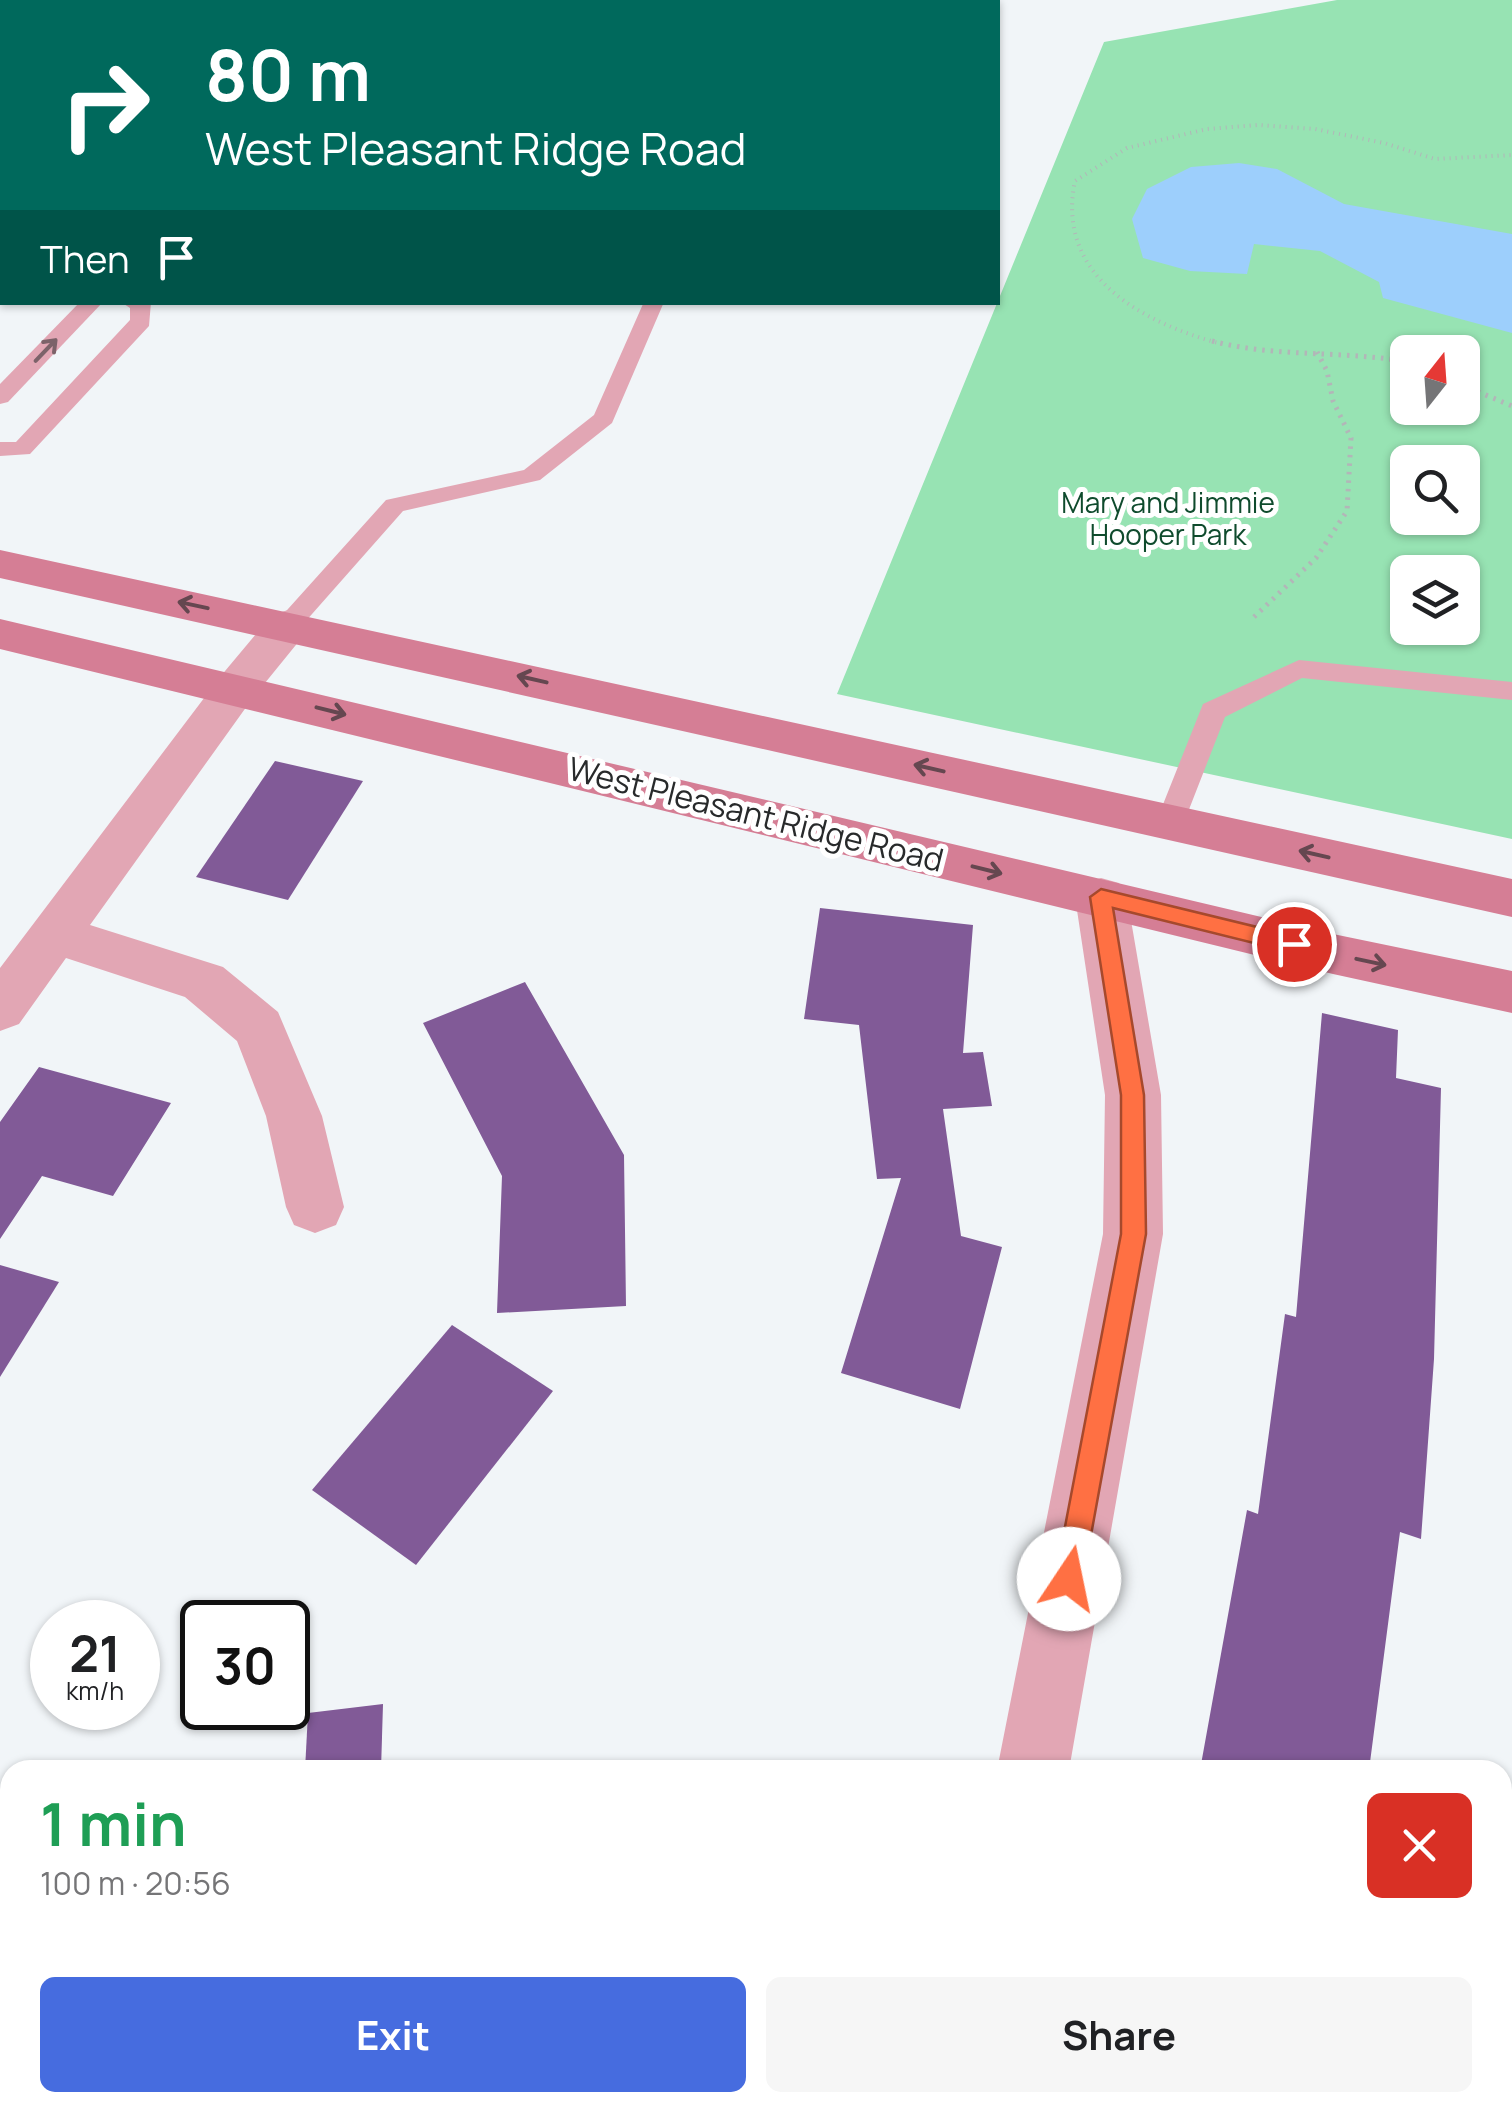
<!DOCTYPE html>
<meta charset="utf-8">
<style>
body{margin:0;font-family:Manrope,sans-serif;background:#f6f6f6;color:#202124;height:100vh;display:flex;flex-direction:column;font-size:38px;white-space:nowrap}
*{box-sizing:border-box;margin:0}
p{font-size:32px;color:#757577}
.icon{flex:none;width:55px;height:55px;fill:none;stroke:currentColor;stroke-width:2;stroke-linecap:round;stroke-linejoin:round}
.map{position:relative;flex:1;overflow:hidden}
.side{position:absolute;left:0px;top:1760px;width:1512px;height:352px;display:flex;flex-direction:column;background:#fff;border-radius:30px 30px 0 0;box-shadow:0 2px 8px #0004}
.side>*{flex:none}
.guide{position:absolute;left:0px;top:0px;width:1000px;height:305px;box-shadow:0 2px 8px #0004;background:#00695c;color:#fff;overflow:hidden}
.needle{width:65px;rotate:17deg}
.buttons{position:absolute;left:1390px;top:335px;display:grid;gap:20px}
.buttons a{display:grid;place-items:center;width:90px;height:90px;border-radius:15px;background:#fff;box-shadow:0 2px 8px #0004;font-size:50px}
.speed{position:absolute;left:30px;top:1600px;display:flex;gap:20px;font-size:50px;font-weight:700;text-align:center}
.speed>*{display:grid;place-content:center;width:130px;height:130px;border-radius:50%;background:#fff;box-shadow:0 2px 8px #0004;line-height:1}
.speed small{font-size:25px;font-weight:400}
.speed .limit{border:5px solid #111;border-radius:15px;background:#fff;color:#111}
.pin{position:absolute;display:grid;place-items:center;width:85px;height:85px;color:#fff;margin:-42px;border:5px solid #fff;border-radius:50%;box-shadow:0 2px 10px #0007}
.me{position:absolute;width:110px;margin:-55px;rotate:11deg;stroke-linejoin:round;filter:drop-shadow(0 0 8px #0008)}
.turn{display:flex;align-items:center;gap:35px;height:210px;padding:0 40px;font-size:45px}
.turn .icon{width:130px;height:130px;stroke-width:2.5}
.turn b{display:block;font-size:70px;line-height:85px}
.then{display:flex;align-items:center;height:95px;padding:0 40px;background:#0003;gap:20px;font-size:38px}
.round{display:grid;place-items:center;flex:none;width:105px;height:105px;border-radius:15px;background:#f6f6f6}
.headline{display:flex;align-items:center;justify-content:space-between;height:170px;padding:0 40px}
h1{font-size:60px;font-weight:700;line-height:75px;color:#1e9e55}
.primary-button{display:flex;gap:20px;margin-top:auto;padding:20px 40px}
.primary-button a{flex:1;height:115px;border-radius:15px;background:#466cdf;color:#fff;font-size:40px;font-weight:700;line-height:115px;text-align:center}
.primary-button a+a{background:#f6f6f6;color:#202124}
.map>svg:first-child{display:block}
.green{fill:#97e3b3;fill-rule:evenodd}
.water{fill:#9dcffc}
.building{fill:#815a97}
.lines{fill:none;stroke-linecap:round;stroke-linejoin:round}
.path-far1{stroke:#b2b6b8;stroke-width:4;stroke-dasharray:1 5;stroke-linecap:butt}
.path{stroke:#b2b6b8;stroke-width:5;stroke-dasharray:2.5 6;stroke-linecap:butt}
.lane{fill:#e2a6b4;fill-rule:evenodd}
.street{fill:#e2a6b4;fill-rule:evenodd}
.secondary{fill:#d57e95;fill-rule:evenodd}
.oneway{stroke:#7c6269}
.oneway2{stroke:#654750}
.route{fill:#ff7043;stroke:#a6492c;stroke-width:2.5}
.labels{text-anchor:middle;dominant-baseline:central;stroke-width:10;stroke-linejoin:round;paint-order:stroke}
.far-park-label{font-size:28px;fill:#0f4b2d;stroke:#fff}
.street-label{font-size:32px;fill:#282a2b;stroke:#fff}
</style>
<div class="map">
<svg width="1512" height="2112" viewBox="0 0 1512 2112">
<rect width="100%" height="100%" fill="#f1f5f8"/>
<path class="green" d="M1337,0H1512V839L837,694L1104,42ZM1408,352H1462V408H1408ZM1408,462H1462V518H1408ZM1408,572H1462V628H1408Z"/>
<path class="water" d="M1239,163L1277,169L1344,204L1512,234V333L1383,298L1379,282L1320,251L1254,244L1247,274L1190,271L1143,258L1132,219L1147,189L1191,167Z"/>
<g class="building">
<path d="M275,761L363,781L288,900L196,877Z"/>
<path d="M820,908L973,925L963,1053L983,1052L992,1106L943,1109L961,1236L1002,1247L960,1409L841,1373L901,1178L877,1179L859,1025L804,1019Z"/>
<path d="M525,982L624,1155L626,1306L497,1313L502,1176L423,1023Z"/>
<path d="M1322,1013L1398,1030L1396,1078L1441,1088L1434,1359L1421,1539L1400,1532L1369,1770H1200L1247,1510L1258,1514L1285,1314L1296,1317Z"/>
<path d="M39,1067L171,1103L113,1196L42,1176L0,1239V1122Z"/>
<path d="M0,1265L59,1282L0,1377Z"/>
<path d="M452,1325L553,1391L416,1565L312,1490Z"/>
<path d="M383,1704L381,1770H305L308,1713Z"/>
</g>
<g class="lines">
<path class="path-far1" d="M1222,344C1142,323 1055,276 1075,181L1127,148L1207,129L1258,125L1315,129L1384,143L1435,159L1512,155"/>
<g class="path">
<path d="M1212,341C1277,358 1342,350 1408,362"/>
<path d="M1462,385L1512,406"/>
<path d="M1254,617L1316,558L1347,511L1351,438L1333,401L1327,371L1317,352"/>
</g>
<g class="lane">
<path d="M83,0H105L106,2H84Z"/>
<rect x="0" y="46" width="2" height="11"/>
<rect x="0" y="273" width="2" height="12"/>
<path d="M80,302H103L8,402L0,404V384Z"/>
<path d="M121,302H151L149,326L30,454L0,456V442H16L130,320V308Z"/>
<path d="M664,302L612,423L540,480L403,511L297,631H279L275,625L279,619L386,500L524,470L594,415L643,304Z"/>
<path d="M1299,660L1512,682V700L1302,678L1225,717L1181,830L1171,833L1161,830L1156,822L1203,704Z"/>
</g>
<g class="street">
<path d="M288,610L304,615L310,625L304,635L252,699L90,925L223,967L278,1012L322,1116L344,1207L336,1225L315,1233L294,1225L286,1207L266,1116L237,1041L185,997L66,958L19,1024L0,1031V968L220,677L272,615Z"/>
<path d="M1101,878L1119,883L1127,897L1161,1095L1163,1234L1069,1770H997L1103,1234L1105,1095L1075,897L1083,883Z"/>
<path d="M922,2102H1003L1002,2112H920Z"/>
</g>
<g class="secondary">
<path d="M0,550L1512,879V917L0,578Z"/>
<path d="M0,619L1333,934L1512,971V1013L1333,974L0,649Z"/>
</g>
</g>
<defs><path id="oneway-shaft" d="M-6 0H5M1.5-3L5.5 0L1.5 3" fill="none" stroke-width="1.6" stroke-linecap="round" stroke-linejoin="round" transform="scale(2.5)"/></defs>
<use class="oneway" href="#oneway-shaft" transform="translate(46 350) rotate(-46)"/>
<g class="oneway2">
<use href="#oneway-shaft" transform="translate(193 605) rotate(-168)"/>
<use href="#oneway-shaft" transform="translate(532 679) rotate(-167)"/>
<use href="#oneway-shaft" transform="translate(331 711) rotate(14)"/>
<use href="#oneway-shaft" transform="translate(929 768) rotate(-167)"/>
<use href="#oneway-shaft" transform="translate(1314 854) rotate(-167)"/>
<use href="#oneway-shaft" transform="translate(987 870) rotate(14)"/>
<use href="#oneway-shaft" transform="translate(1371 962) rotate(12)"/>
</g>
<path class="route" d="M1101,889L1294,936L1305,944L1294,953L1113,908L1144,1095L1146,1234L1083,1579L1079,1589L1069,1593L1059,1589L1055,1579L1121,1234V1095L1090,897Z"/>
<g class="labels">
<g class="far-park-label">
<text x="1168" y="502">Mary and Jimmie<tspan x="1168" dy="32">Hooper Park</tspan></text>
</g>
<g class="street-label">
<text transform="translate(756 814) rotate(14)">West Pleasant Ridge Road</text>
</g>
</g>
</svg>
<div class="buttons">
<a><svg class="needle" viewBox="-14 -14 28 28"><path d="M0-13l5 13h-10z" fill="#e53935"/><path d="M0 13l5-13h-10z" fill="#757577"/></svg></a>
<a><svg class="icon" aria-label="search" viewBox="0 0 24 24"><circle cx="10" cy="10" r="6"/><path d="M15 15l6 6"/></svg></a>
<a><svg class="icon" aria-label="layers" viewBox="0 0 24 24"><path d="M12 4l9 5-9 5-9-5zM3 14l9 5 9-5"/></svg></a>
</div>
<div class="speed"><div>21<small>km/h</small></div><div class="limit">30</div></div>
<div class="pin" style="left:1294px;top:944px;background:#d93025"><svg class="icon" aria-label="arrive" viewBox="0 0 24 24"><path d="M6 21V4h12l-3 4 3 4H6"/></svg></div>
<svg class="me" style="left:1069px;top:1579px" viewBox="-20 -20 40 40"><circle r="19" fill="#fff"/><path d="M0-13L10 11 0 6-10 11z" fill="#ff7043"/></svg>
<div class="guide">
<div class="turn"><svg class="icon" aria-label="right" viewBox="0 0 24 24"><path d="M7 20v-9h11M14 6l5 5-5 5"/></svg><div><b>80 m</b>West Pleasant Ridge Road</div></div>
<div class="then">Then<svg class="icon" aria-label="arrive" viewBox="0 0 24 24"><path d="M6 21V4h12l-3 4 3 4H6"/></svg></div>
</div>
<section class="side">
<div class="headline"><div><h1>1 min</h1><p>100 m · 20:56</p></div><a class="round" style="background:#d93025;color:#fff"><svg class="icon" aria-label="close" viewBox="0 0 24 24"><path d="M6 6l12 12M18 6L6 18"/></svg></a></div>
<div class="primary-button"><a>Exit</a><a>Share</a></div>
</section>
</div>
